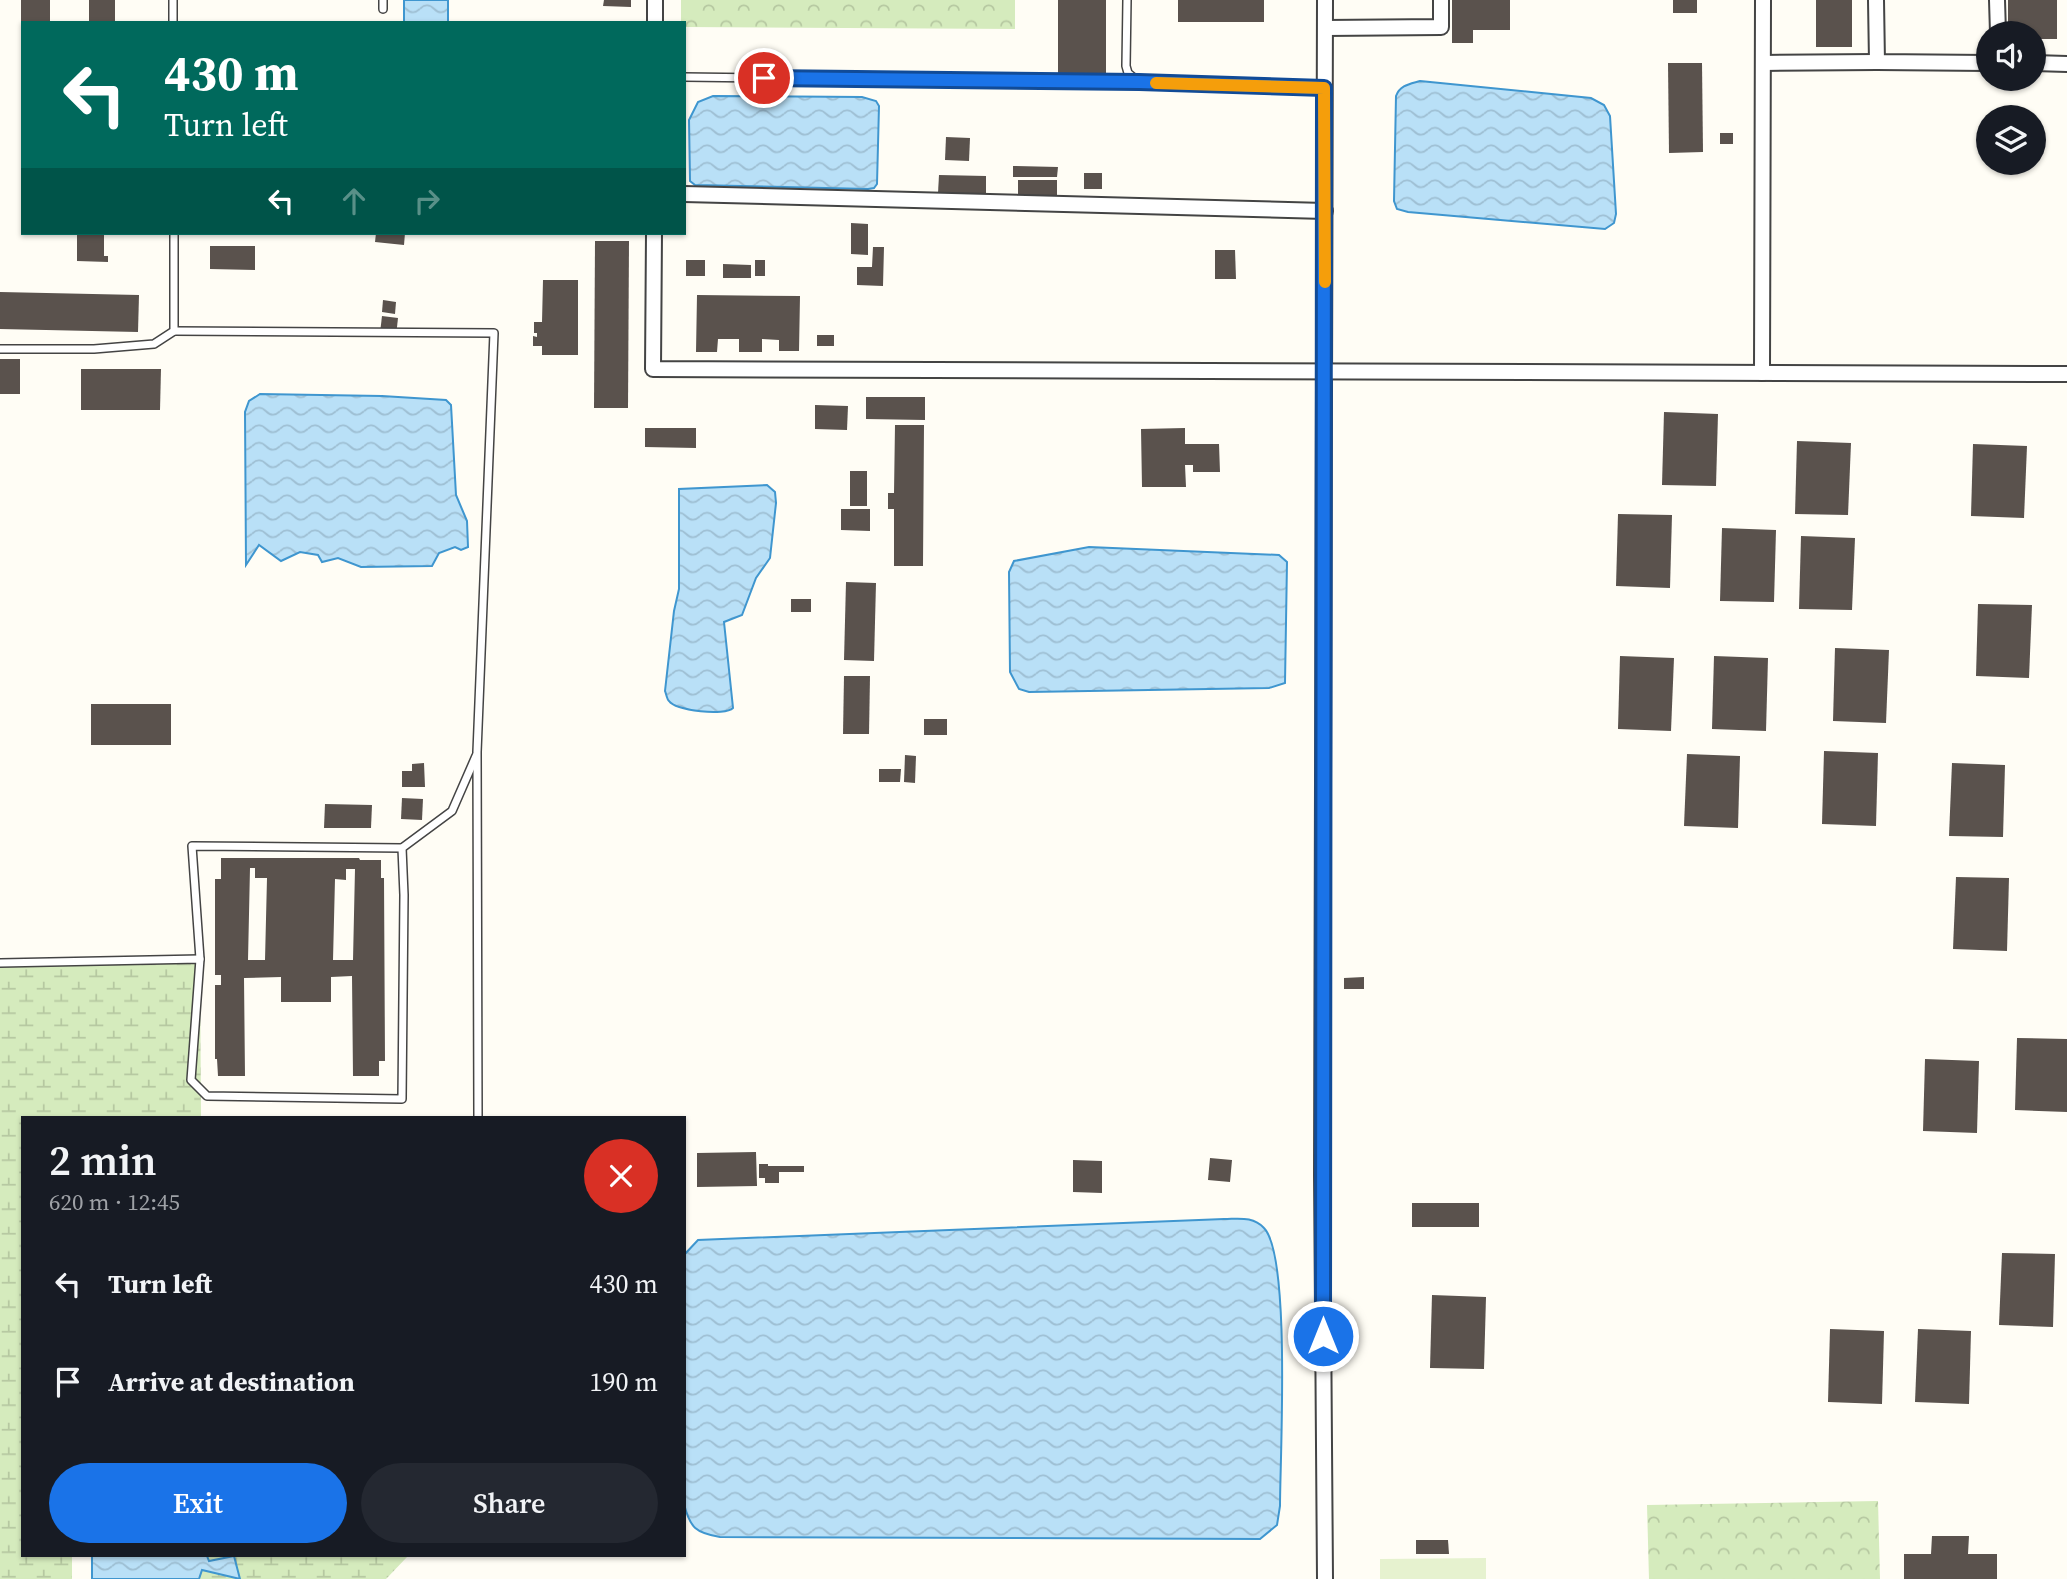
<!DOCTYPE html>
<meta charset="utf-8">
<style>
body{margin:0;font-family:"Source Serif 4",serif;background:#242831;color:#f1f3f6;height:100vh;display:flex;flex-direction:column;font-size:26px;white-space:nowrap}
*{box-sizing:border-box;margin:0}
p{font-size:23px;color:#9ea1a6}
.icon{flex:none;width:38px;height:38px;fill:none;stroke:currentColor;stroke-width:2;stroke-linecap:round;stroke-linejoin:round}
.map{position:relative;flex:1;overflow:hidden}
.panel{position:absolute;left:21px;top:1116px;width:665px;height:441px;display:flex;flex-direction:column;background:#171b24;border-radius:0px;box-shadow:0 2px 5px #0004}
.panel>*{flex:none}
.top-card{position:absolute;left:21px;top:21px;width:665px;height:214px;border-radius:0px;box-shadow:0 2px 5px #0004;background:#00695c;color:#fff;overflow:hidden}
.fabs{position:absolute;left:1976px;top:21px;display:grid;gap:14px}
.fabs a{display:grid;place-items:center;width:70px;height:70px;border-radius:50%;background:#171b24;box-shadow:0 2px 5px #0004;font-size:35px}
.pin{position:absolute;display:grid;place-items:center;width:60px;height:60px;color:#fff;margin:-30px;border:4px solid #fff;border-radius:50%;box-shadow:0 2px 7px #0007}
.me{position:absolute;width:77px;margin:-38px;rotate:0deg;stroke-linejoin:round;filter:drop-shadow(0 0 5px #0008)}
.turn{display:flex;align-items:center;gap:24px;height:147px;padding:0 28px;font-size:32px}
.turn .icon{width:91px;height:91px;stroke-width:2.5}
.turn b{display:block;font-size:49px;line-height:60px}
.lanes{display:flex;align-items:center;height:66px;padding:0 28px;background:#0003;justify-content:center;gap:35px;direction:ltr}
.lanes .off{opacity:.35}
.round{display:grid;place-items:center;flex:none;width:74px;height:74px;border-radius:37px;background:#242831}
.summary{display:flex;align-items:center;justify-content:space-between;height:119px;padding:0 28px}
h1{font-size:42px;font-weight:600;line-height:52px}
.action{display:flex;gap:14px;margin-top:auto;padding:14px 28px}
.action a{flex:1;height:80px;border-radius:42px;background:#1a73e8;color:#fff;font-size:28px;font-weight:600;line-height:80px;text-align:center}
.action a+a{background:#242831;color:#f1f3f6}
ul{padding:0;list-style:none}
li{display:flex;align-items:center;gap:21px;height:98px;padding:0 28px}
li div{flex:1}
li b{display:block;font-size:26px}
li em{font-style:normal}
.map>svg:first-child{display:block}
.wetland{fill:url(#wetland-marsh)}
.park{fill:url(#park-crowns)}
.pitch{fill:#e6f2cf}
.water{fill:url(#water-waves);stroke:#3f96cf;stroke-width:2}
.building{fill:#5a524d;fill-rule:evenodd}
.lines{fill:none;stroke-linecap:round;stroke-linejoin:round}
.service-casing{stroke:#444;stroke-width:10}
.minor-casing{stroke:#444;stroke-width:18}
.service{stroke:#fff;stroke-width:7}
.minor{stroke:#fff;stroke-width:14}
.route-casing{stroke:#114b97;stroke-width:18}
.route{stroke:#1a73e8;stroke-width:12}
.slow{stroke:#f59e0b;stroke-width:12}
</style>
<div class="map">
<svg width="2067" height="1579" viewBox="0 0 2067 1579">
<defs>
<pattern id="wetland-marsh" width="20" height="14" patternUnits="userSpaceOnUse" patternTransform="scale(1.75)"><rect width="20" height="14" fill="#d5ebbd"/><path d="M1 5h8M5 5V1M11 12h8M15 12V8" fill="none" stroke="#b6c8a1"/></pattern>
<pattern id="park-crowns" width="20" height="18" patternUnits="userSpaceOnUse" patternTransform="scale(1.75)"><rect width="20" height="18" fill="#d5ebbd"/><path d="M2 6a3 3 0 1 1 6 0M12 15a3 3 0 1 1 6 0" fill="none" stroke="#b6c8a1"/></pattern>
<pattern id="water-waves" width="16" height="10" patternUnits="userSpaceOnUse" patternTransform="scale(1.75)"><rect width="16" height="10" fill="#b9e0f7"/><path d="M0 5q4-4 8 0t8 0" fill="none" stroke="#9ebfd3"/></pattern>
</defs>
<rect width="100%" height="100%" fill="#fffdf5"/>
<g class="wetland">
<path d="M200,959L201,1118H23V1556H72V1579H0V961Z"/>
<path d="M196,1556H408L386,1579H196Z"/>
</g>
<g class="park">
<path d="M681,0H1015V29L684,27V23H681Z"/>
<path d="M1878,1501L1880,1579H1649L1647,1505Z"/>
</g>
<path class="pitch" d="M1486,1558V1579H1380V1559Z"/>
<g class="water">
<rect x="404" y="0" width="44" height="23"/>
<path d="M1420,81L1591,98L1604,105L1610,116L1616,214L1614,223L1605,229L1408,212L1397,209L1394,201L1396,96C1400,85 1410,84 1420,81Z"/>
<path d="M713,96L862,97L876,101L879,106L877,184L874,188L868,189L695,185L690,181L689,120L698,102Z"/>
<path d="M260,394L382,396L446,400L451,405L456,495L467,521L468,547L461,550L455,547L439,553L432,566L361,567L338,558L322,562L318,555L300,552L281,561L259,545L246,565L245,412L249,401Z"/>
<path d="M767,485L775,492L776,503L770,558L756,578L742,615L724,622L733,708C725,716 676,711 669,701C667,700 666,693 665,691L674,611L679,589V489Z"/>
<path d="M1089,547L1279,555L1287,562L1285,683L1269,688L1029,692L1019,689L1010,672L1009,572L1014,561Z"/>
<path d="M1224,1219C1239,1219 1253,1216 1264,1228C1291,1256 1280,1458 1280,1506L1277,1525L1260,1539L720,1537C696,1533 690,1528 684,1504V1255L698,1240Z"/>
<path d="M92,1556H207L209,1561L234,1556L240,1579L202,1570L199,1579H92Z"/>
</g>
<g class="building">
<rect x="21" y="0" width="29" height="23"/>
<rect x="89" y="0" width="26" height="23"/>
<path d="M604,0H631V7L603,6Z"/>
<rect x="1058" y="0" width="48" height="75"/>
<rect x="1178" y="0" width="86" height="22"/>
<path d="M1452,0H1510V30H1473V43H1452Z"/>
<rect x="1673" y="0" width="24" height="13"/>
<rect x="1816" y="0" width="36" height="47"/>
<path d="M2008,0H2057V39H2034V33H2008Z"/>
<path d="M1668,63H1702L1703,152L1669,153Z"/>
<rect x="1720" y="133" width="13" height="11"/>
<path d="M946,137L970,138L969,161L945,160Z"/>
<path d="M1013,166L1058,167L1057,177H1013Z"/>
<rect x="1084" y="173" width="18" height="16"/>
<path d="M939,175L986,176V194L938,193Z"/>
<rect x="1018" y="180" width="39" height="15"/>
<path d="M851,223L868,224V255L851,254Z"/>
<path d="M77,233H104V256H108V262L77,261Z"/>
<path d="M376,233H405L404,245L375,242Z"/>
<path d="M595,241H629L628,408H594Z"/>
<path d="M210,246H255V270L210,269Z"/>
<path d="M873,247H884L883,286L857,285V267H872Z"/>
<path d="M1215,250H1235L1236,279H1215Z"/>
<rect x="686" y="260" width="19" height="16"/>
<rect x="755" y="260" width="10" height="16"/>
<path d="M723,264L751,265V278H723Z"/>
<path d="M543,280H578V355H542V346H533V336L537,337V333H534V322H542Z"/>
<path d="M0,292L139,295L138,332L0,329Z"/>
<path d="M697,295L800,296L799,351H779V340L762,339V352H739V339H718L717,352H696Z"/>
<path d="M383,300L396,302L395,314L382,312Z"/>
<path d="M382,316L398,318L396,336L380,333Z"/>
<rect x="817" y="335" width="17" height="11"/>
<rect x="0" y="359" width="20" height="35"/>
<path d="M81,369H161L160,410H81Z"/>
<path d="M866,397H925V420L866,419Z"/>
<path d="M815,405L848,406L847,430L815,429Z"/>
<path d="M1664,412L1718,414L1716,486L1662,485Z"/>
<path d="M895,425H924L923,566H894V509H888V493H894Z"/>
<path d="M645,428H696V448L645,447Z"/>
<path d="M1185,428V444H1219L1220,472H1193V465H1185L1186,487H1142L1141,429Z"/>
<path d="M1797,441L1851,443L1848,515L1795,514Z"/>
<path d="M1973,444L2027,446L2024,518L1971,516Z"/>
<rect x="850" y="471" width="17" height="35"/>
<path d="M841,509H870V531L841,530Z"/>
<path d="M1618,514L1672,515L1670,588L1616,586Z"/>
<path d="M1722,528L1776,530L1774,602L1720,601Z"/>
<path d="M1801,536L1855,538L1852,610L1799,609Z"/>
<path d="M846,582L876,583L874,661L844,660Z"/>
<rect x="791" y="599" width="20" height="13"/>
<path d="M1978,604L2032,605L2029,678L1976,676Z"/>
<path d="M1835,648L1889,650L1886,723L1833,721Z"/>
<path d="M1620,656L1674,658L1671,731L1618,729Z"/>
<path d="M1714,656L1768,658L1766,731L1712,729Z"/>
<path d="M844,676H870L869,734H843Z"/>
<rect x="91" y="704" width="80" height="41"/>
<rect x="924" y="719" width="23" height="16"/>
<path d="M1824,751L1878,753L1876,826L1822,824Z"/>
<path d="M1687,754L1740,756L1738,828L1684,826Z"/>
<path d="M905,755L916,756L915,783L904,782Z"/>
<path d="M424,763L425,787H402V771H412V764Z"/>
<path d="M1952,763L2005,765L2003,837L1949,836Z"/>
<path d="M879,769H901L900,782H879Z"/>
<path d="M402,798L423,799L422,820L401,819Z"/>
<path d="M325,804L372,805L371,828H324Z"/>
<path d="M221,858H359L360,860H381V878H384L385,1061H379V1076H353L352,976L331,977V1002H281V977L244,978L245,1076H218L217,1059H215V985H221V975H215V879H221ZM250,868H255V878H267L265,960H248ZM346,869H355L353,960H333L335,879L346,880Z"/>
<path d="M1956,877L2009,878L2007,951L1953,949Z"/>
<path d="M1364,977V989H1344V978Z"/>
<path d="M2017,1038L2067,1039V1112L2015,1110Z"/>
<path d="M1925,1059L1979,1061L1977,1133L1923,1131Z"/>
<path d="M756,1152L757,1186L697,1187V1153Z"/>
<path d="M1210,1158L1232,1160L1230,1182L1208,1180Z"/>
<path d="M1073,1160L1102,1161V1193L1073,1192Z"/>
<path d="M759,1164H768V1166H804V1172H779V1183H765V1178H759Z"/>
<rect x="1412" y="1203" width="67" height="24"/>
<path d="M2002,1253L2055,1254L2053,1327L1999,1325Z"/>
<path d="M1432,1295L1486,1297L1484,1369L1430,1368Z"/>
<path d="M1830,1329L1884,1331L1882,1404L1828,1402Z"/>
<path d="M1918,1329L1971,1331L1969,1404L1915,1402Z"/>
<path d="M1932,1536H1969L1968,1554H1997V1579H1904V1554H1931Z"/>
<path d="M1416,1540H1448L1449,1554H1416Z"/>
</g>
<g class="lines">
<g class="service-casing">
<g id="service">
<path d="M173,0V23"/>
<path d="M1127,0L1126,66L1128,73L1139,82L1324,88"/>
<path d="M383,9V0"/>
<path d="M684,77L1139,82"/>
<path d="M174,331L494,333L477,752L478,1118"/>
<path d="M0,349H94L154,344L174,331V233"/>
<path d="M200,959L192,846L402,848"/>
<path d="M0,963L200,959L191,1080L207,1096L402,1099L404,895L402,848L452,811L476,756"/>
</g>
</g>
<g class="minor-casing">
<g id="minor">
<path d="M655,0V23"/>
<path d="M1876,0L1877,62L1988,63"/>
<path d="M1997,0L1998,33"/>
<path d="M1325,28L1441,27V0"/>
<path d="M1763,63L1877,62"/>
<path d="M2034,63L2067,64"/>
<path d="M684,194L1325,211"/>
<path d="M654,233L653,369L2067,374"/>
<path d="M1762,373L1763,0"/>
<path d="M1325,1579L1322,1175L1325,0"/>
</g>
</g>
<use href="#service" class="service"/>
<use href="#minor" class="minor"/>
</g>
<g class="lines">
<g class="route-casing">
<path id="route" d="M764,78L1139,82L1324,88L1323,1336"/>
</g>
<use href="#route" class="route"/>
<path class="slow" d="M1156,83L1324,88L1325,282"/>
</g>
</svg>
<div class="fabs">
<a><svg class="icon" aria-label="sound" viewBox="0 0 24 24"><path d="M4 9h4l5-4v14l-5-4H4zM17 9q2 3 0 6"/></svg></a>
<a><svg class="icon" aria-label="layers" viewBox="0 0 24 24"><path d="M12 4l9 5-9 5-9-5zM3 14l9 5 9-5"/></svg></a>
</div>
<div class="pin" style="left:764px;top:78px;background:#d93025"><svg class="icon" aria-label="arrive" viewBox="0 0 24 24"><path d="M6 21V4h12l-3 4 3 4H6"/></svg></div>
<svg class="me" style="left:1323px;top:1336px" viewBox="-20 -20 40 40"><circle r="17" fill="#1a73e8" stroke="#fff" stroke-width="3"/><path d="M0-11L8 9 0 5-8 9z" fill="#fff"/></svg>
<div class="top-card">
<div class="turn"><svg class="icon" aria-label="left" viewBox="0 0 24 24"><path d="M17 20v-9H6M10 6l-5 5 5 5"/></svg><div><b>430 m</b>Turn left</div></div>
<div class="lanes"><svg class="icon" aria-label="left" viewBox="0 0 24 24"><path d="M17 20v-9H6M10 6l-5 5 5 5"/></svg><svg class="icon off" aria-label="ahead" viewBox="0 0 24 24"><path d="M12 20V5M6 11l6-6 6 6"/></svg><svg class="icon off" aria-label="right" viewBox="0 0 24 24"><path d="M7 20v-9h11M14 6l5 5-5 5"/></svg></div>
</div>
<section class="panel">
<div class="summary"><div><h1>2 min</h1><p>620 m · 12:45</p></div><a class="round" style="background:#d93025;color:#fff"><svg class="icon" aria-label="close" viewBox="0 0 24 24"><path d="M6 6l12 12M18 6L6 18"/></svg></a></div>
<ul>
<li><svg class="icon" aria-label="left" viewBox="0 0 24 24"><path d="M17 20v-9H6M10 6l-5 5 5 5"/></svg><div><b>Turn left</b></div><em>430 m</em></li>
<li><svg class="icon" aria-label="arrive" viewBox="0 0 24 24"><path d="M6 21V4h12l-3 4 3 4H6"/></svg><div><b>Arrive at destination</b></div><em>190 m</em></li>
</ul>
<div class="action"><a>Exit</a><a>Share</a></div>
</section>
</div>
